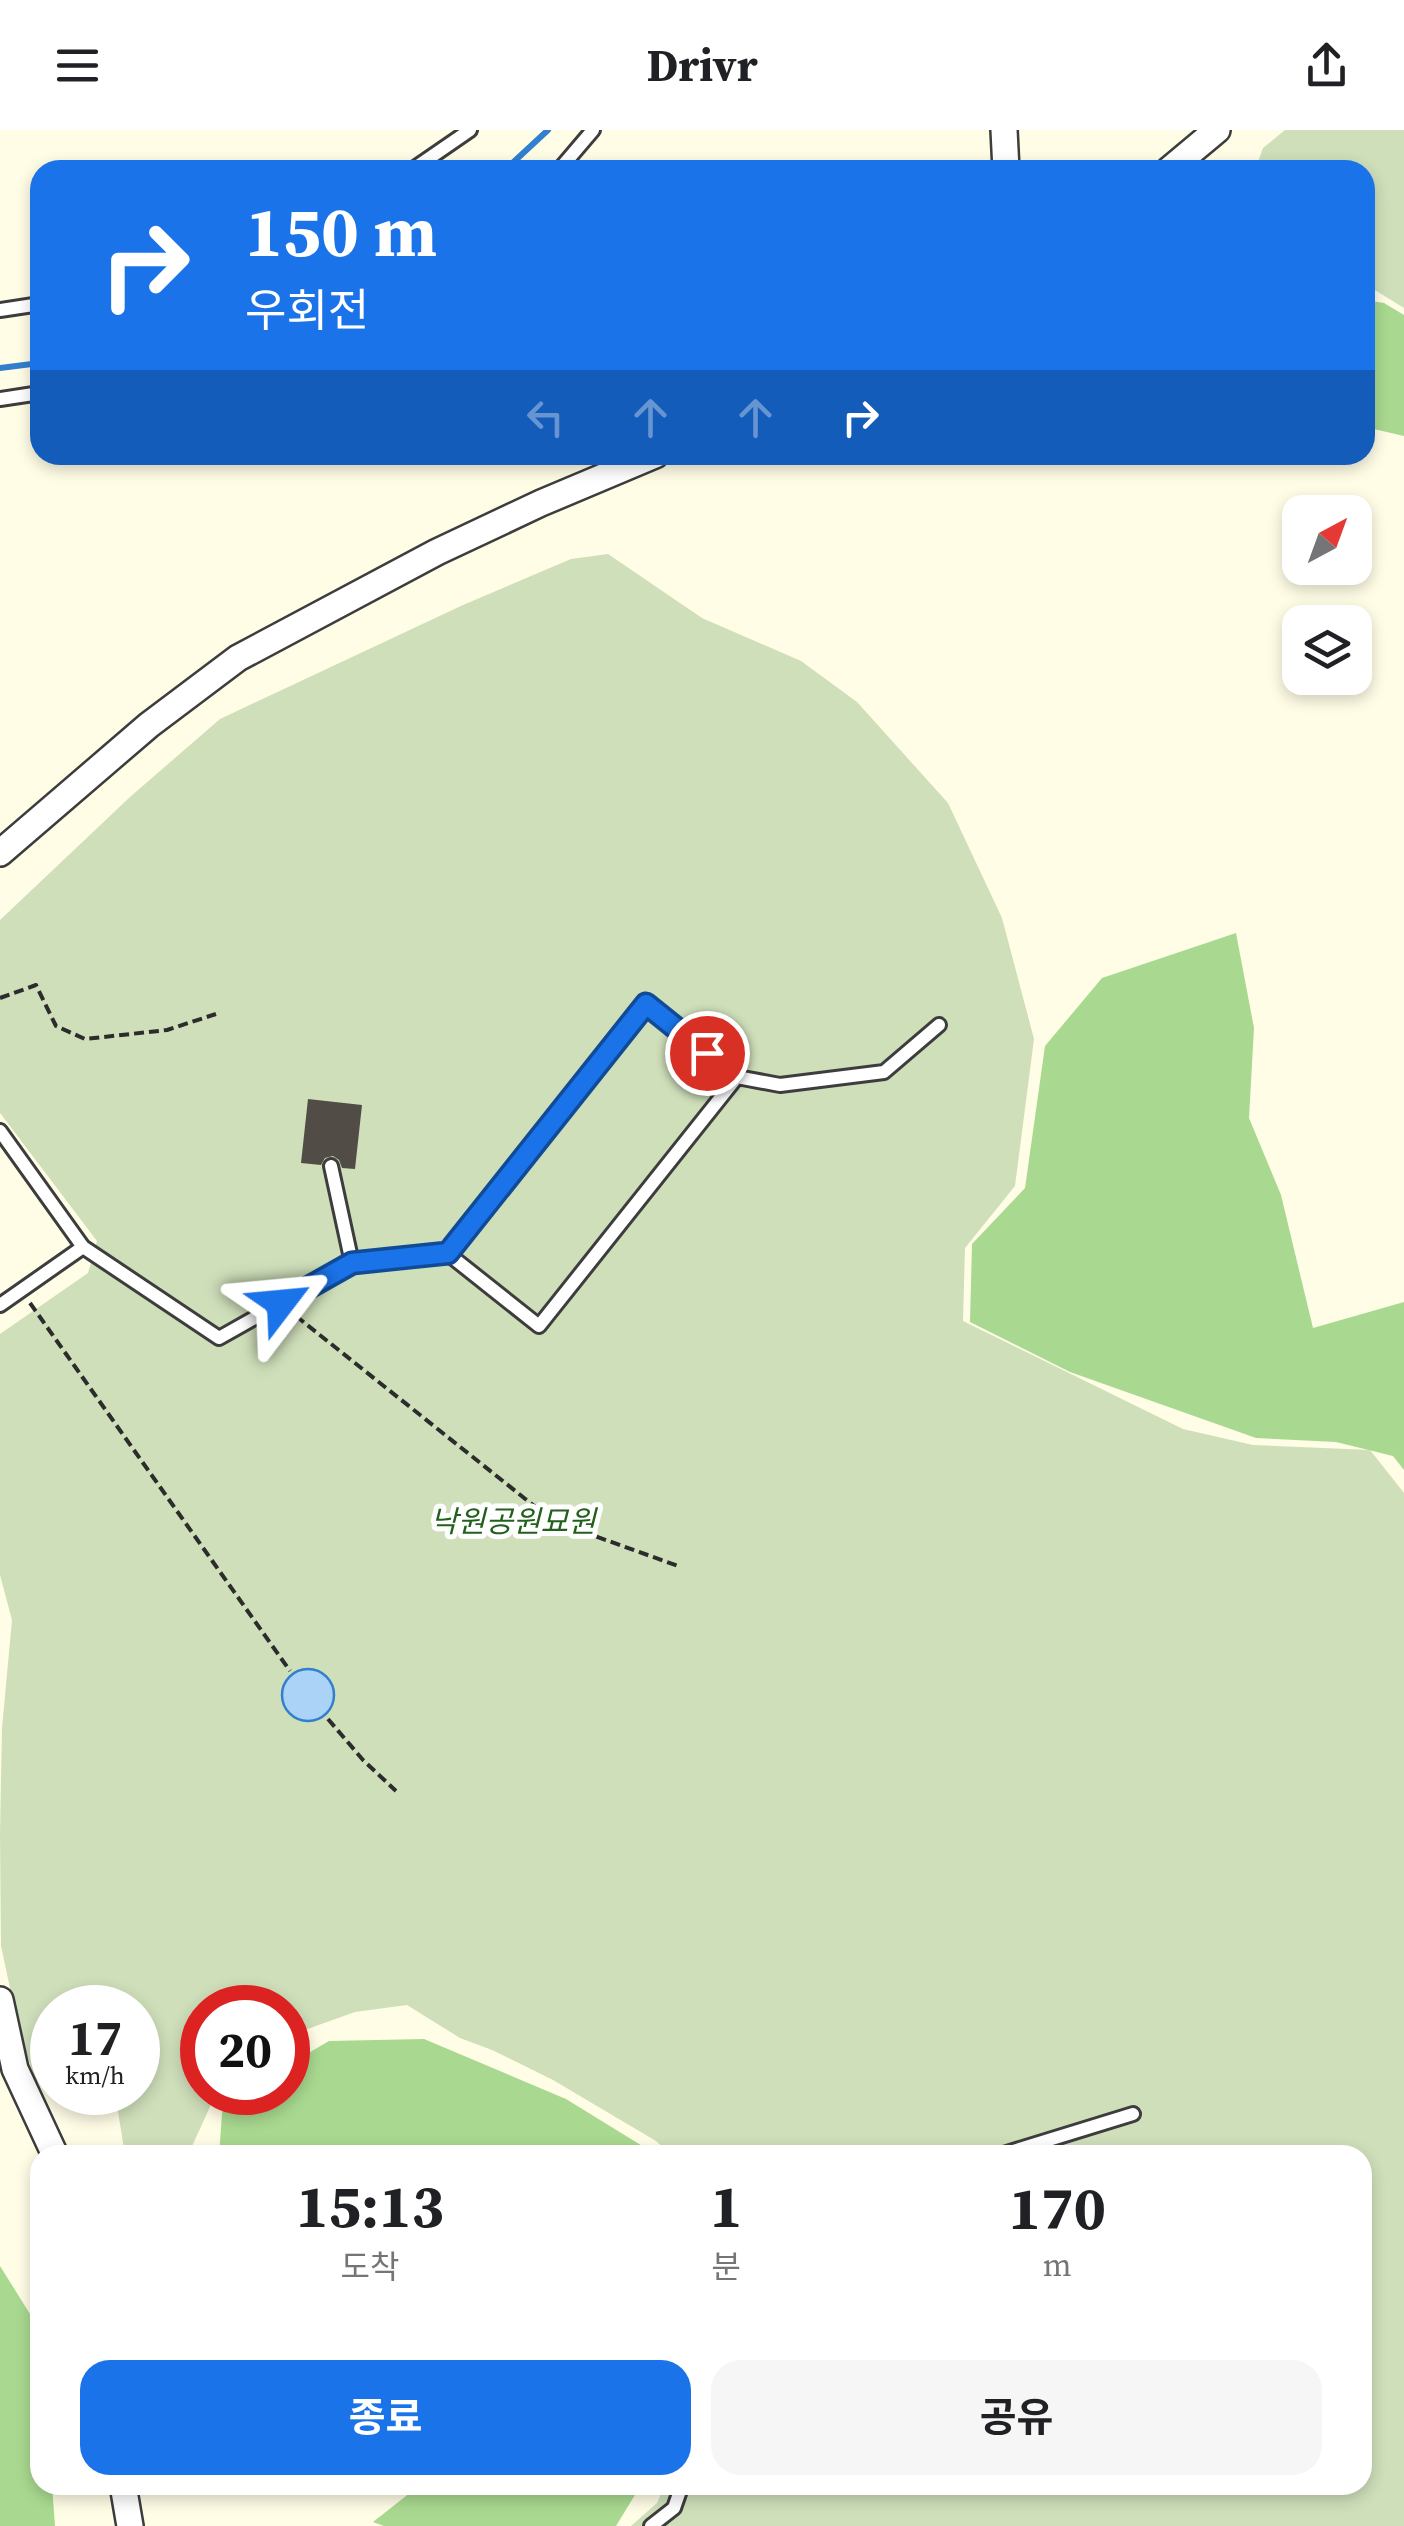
<!DOCTYPE html>
<html lang="ko">
<meta charset="utf-8">
<style>
body{margin:0;font-family:"Source Serif 4","Noto Sans KR",serif;background:#f6f6f6;color:#202124;height:100vh;display:flex;flex-direction:column;font-size:38px;white-space:nowrap}
*{box-sizing:border-box;margin:0}
p{font-size:32px;color:#757577}
.icon{flex:none;width:55px;height:55px;fill:none;stroke:currentColor;stroke-width:2;stroke-linecap:round;stroke-linejoin:round}
.map{position:relative;flex:1;overflow:hidden}
.side{position:absolute;left:30px;top:2015px;width:1342px;height:350px;display:flex;flex-direction:column;background:#fff;border-radius:30px;box-shadow:0 5px 15px #0003}
.side>*{flex:none}
.top-card{position:absolute;left:30px;top:30px;width:1345px;height:305px;border-radius:30px;box-shadow:0 5px 15px #0003;background:#1a73e8;color:#fff;overflow:hidden}
.needle{width:65px;rotate:41deg}
.buttons{position:absolute;left:1282px;top:365px;display:grid;gap:20px}
.buttons a{display:grid;place-items:center;width:90px;height:90px;border-radius:20px;background:#fff;box-shadow:0 5px 15px #0003;font-size:50px}
.speed{position:absolute;left:30px;top:1855px;display:flex;gap:20px;font-size:50px;font-weight:700;text-align:center}
.speed>*{display:grid;place-content:center;width:130px;height:130px;border-radius:50%;background:#fff;box-shadow:0 5px 15px #0003;line-height:1}
.speed small{font-size:25px;font-weight:400}
.speed .limit{border:15px solid #d22;background:#fff;color:#111}
.pin{position:absolute;display:grid;place-items:center;width:85px;height:85px;color:#fff;margin:-42px;border:5px solid #fff;border-radius:50%;box-shadow:0 2px 10px #0007}
.me{position:absolute;width:110px;margin:-55px;rotate:61deg;stroke-linejoin:round;filter:drop-shadow(0 0 8px #0008)}
.turn{display:flex;align-items:center;gap:35px;height:210px;padding:0 50px;font-size:45px}
.turn .icon{width:130px;height:130px;stroke-width:2.5}
.turn b{display:block;font-size:70px;line-height:85px}
.lanes{display:flex;align-items:center;height:95px;padding:0 50px;background:#0003;justify-content:center;gap:50px;direction:ltr}
.lanes .off{opacity:.35}
.eta{display:flex;justify-content:space-evenly;align-items:center;height:170px;text-align:center}
.eta b{font-size:60px;font-weight:700;line-height:70px}
.cta{display:flex;gap:20px;margin-top:auto;padding:20px 50px}
.cta a{flex:1;height:115px;border-radius:30px;background:#1a73e8;color:#fff;font-size:40px;font-weight:700;line-height:115px;text-align:center}
.cta a+a{background:#f6f6f6;color:#202124}
header{display:flex;justify-content:space-between;align-items:center;height:130px;padding:0 50px;background:#fff;font-size:45px;font-weight:700}
.map>svg:first-child{display:block}
.forest{fill:#a9d990}
.cemetery{fill:#cfdfba}
.water{fill:#abd2f7;stroke:#317fce;stroke-width:2.5}
.lines{fill:none;stroke-linecap:round;stroke-linejoin:round}
.stream{stroke:#317fce;stroke-width:6}
.building{fill:#524c46}
.lane-casing{stroke:#3d3d3d;stroke-width:18}
.street-casing{stroke:#3d3d3d;stroke-width:30}
.path{stroke:#2c2c2c;stroke-width:4;stroke-dasharray:10 5;stroke-linecap:butt}
.lane{stroke:#fff;stroke-width:12}
.street{stroke:#fff;stroke-width:25}
.route-casing{stroke:#114b97;stroke-width:25}
.route{stroke:#1a73e8;stroke-width:18}
.labels{text-anchor:middle;dominant-baseline:central;stroke-width:10;stroke-linejoin:round;paint-order:stroke}
.park-label{font-size:30px;font-style:italic;fill:#22611b;stroke:#fff}
</style>
<header><svg class="icon" aria-label="menu" viewBox="0 0 24 24"><path d="M4 6h16M4 12h16M4 18h16"/></svg>Drivr<svg class="icon" aria-label="share" viewBox="0 0 24 24"><path d="M12 15V3M7 8l5-5 5 5M5 13v7h14v-7"/></svg></header>
<div class="map">
<svg width="1404" height="2396" viewBox="0 0 1404 2396">
<rect width="100%" height="100%" fill="#fffde6"/>
<g class="forest">
<path d="M1365,170L1384,173L1404,185V306L1365,297Z"/>
<path d="M1236,803L1254,898L1249,988L1281,1065L1313,1198L1404,1172V1340L1393,1326L1336,1312L1256,1308L1070,1242L970,1192L972,1114L1025,1058L1045,916L1102,848Z"/>
<path d="M424,1909L566,1969L657,2025H219L223,1971L239,1963L288,1962V1935L329,1911Z"/>
<path d="M0,2136L40,2200V2355H52L55,2396H0Z"/>
<path d="M420,2355H641L616,2396H384L373,2392Z"/>
</g>
<g class="cemetery">
<path d="M1285,0H1404V178L1365,154V40H1255L1263,18Z"/>
<path d="M608,424L702,488L801,531L857,572L948,673L1002,788L1034,909L1015,1056L965,1118L963,1191L1183,1299L1253,1315L1370,1320L1404,1363V2396H631L657,2373L665,2355H1362V2025H671L656,2011L553,1950L492,1920L460,1908L407,1875L355,1882L288,1906V1878H202V1962L220,1963L214,1968L188,2025H125L115,1963L138,1962V1878H52V1943L36,1952L19,1900L1,1816L0,1704L2,1598L12,1490L0,1445V1204L88,1143L97,1111L0,983V790L130,667L220,589L463,475L571,429Z"/>
</g>
<circle class="water" cx="308" cy="1565" r="26"/>
<g class="lines">
<g class="stream">
<path d="M505,40L548,0"/>
<path d="M0,238L40,233"/>
</g>
</g>
<path class="building" d="M308,969L362,975L355,1039L342,1038L339,1030L333,1026L325,1028L321,1035L301,1033Z"/>
<g class="lines">
<g class="lane-casing">
<g id="lane">
<path d="M412,40L470,0"/>
<path d="M559,40L593,0"/>
<path d="M0,180L40,174"/>
<path d="M0,269L40,263"/>
<path d="M737,947L539,1196L447,1123L645,874L737,947L780,955L884,942L939,895"/>
<path d="M0,1001L83,1117L219,1208L352,1133L447,1123"/>
<path d="M331,1036L352,1133"/>
<path d="M0,1175L83,1117"/>
<path d="M1000,2025L1133,1984"/>
<path d="M651,2396L674,2378L682,2355"/>
</g>
</g>
<g class="street-casing">
<g id="street">
<path d="M1004,0L1006,40"/>
<path d="M1169,40L1217,0"/>
<path d="M0,723L149,595L238,528L437,422L541,373L655,325"/>
<path d="M0,1870L15,1939L55,2025"/>
<path d="M123,2355L130,2396"/>
</g>
</g>
<g class="path">
<path d="M0,868L36,855L56,896L85,909L167,900L216,884"/>
<path d="M30,1173L290,1541"/>
<path d="M296,1186L553,1391L681,1437"/>
<path d="M328,1589L363,1630L396,1661"/>
</g>
<use href="#lane" class="lane"/>
<use href="#street" class="street"/>
</g>
<g class="lines">
<g class="route-casing">
<path id="route" d="M281,1173L352,1133L448,1123L646,874L707,923"/>
</g>
<use href="#route" class="route"/>
</g>
<g class="labels">
<g class="park-label">
<text x="513" y="1391">낙원공원묘원</text>
</g>
</g>
</svg>
<div class="buttons">
<a><svg class="needle" viewBox="-14 -14 28 28"><path d="M0-13l5 13h-10z" fill="#e53935"/><path d="M0 13l5-13h-10z" fill="#757577"/></svg></a>
<a><svg class="icon" aria-label="layers" viewBox="0 0 24 24"><path d="M12 4l9 5-9 5-9-5zM3 14l9 5 9-5"/></svg></a>
</div>
<div class="speed"><div>17<small>km/h</small></div><div class="limit">20</div></div>
<div class="pin" style="left:707px;top:923px;background:#d93025"><svg class="icon" aria-label="arrive" viewBox="0 0 24 24"><path d="M6 21V4h12l-3 4 3 4H6"/></svg></div>
<svg class="me" style="left:281px;top:1173px" viewBox="-20 -20 40 40"><path d="M0-17L14 15 0 8-14 15z" fill="#1a73e8" stroke="#fff" stroke-width="4"/></svg>
<div class="top-card">
<div class="turn"><svg class="icon" aria-label="right" viewBox="0 0 24 24"><path d="M7 20v-9h11M14 6l5 5-5 5"/></svg><div><b>150 m</b>우회전</div></div>
<div class="lanes"><svg class="icon off" aria-label="left" viewBox="0 0 24 24"><path d="M17 20v-9H6M10 6l-5 5 5 5"/></svg><svg class="icon off" aria-label="ahead" viewBox="0 0 24 24"><path d="M12 20V5M6 11l6-6 6 6"/></svg><svg class="icon off" aria-label="ahead" viewBox="0 0 24 24"><path d="M12 20V5M6 11l6-6 6 6"/></svg><svg class="icon" aria-label="right" viewBox="0 0 24 24"><path d="M7 20v-9h11M14 6l5 5-5 5"/></svg></div>
</div>
<section class="side">
<div class="eta">
<div><b>15:13</b><p>도착</p></div>
<div><b>1</b><p>분</p></div>
<div><b>170</b><p>m</p></div>
</div>
<div class="cta"><a>종료</a><a>공유</a></div>
</section>
</div>
